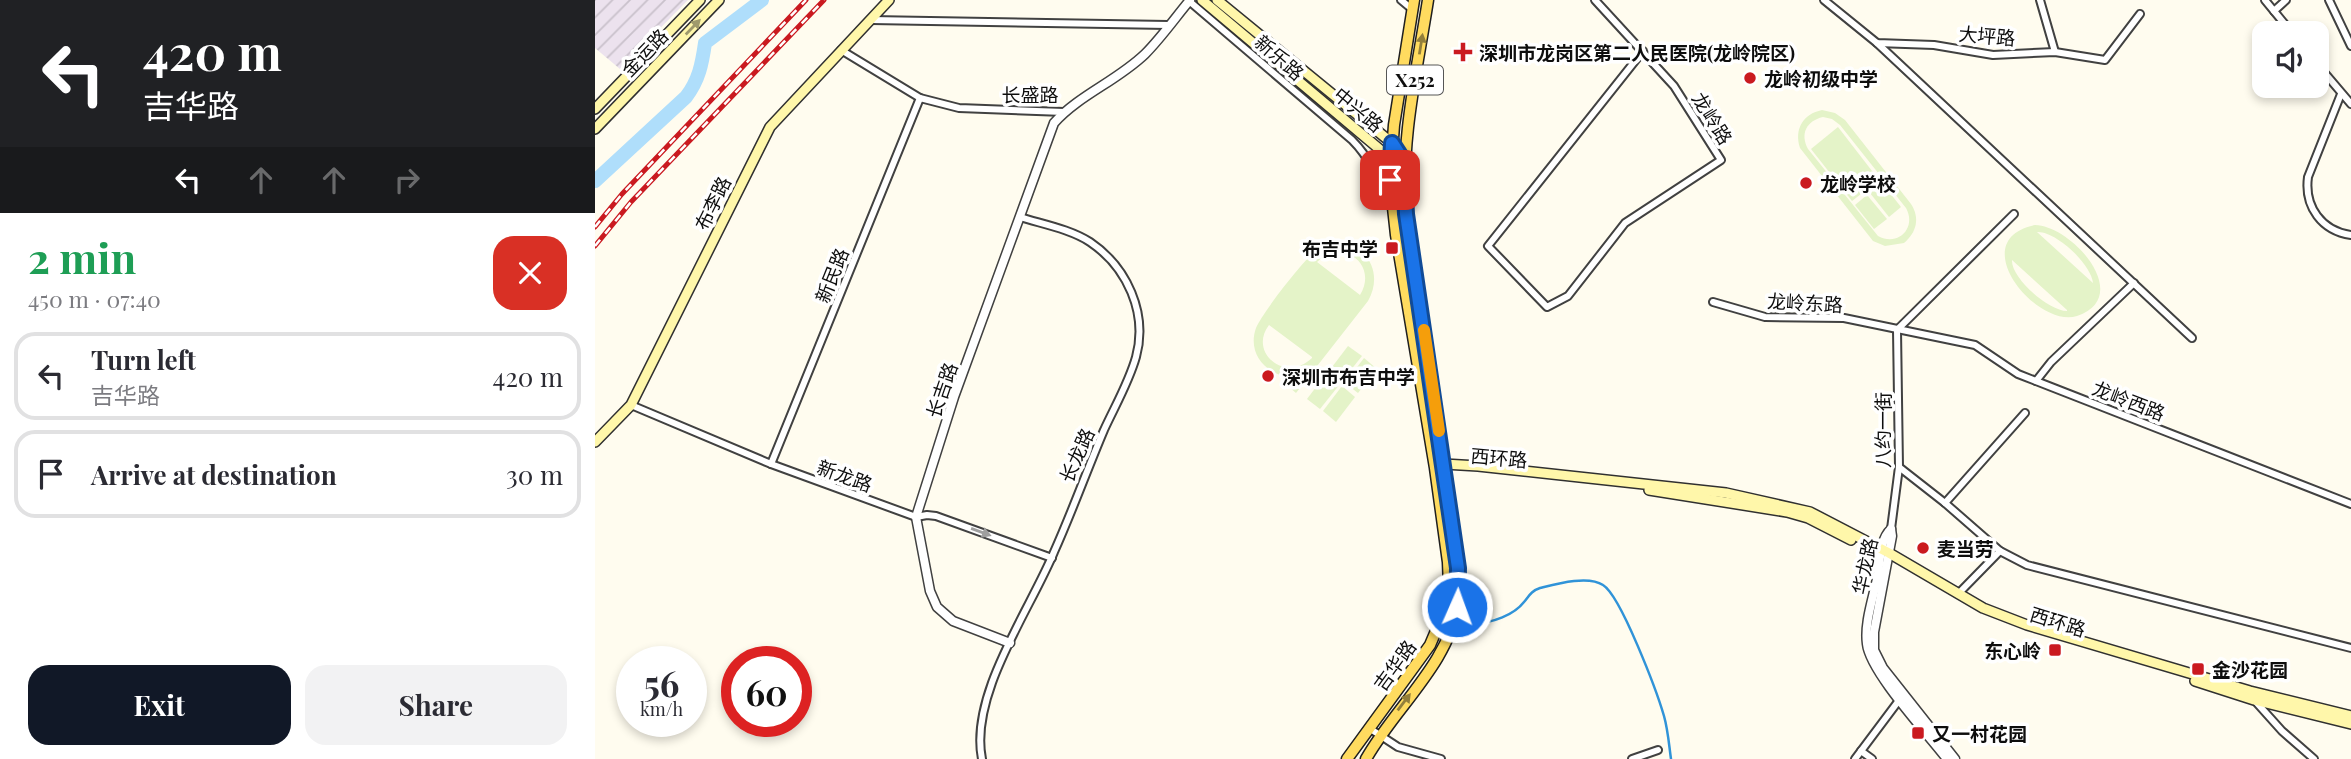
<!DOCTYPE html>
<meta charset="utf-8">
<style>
body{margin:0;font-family:"Playfair Display","Noto Sans SC",serif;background:#f2f2f3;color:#2b2b33;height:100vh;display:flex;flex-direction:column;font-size:26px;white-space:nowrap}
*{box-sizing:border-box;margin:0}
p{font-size:23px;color:#7c7c81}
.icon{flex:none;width:38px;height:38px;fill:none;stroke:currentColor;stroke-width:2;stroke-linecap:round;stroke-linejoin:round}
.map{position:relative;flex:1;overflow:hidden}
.sheet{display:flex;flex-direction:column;background:#fff;width:595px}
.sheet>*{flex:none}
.hud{background:#202124;color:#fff;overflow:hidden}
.fabs{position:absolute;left:1657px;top:21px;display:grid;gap:14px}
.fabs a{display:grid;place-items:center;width:77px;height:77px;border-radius:14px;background:#fff;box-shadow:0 4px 10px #0003;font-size:35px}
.speed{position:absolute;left:21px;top:646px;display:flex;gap:14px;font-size:35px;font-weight:700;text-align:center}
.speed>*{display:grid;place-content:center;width:91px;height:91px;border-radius:50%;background:#fff;box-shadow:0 4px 10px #0003;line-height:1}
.speed small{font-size:18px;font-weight:400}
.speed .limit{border:10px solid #d22;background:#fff;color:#111}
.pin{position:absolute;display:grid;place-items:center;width:60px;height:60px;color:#fff;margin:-30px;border-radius:14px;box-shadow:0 4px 10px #0006}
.me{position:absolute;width:77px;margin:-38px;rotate:2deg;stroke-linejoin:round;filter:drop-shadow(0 0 5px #0008)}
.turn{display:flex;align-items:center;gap:24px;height:147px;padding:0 28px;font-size:32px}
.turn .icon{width:91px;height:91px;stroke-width:2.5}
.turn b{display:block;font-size:49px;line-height:60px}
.lanes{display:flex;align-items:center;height:66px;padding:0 28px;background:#0003;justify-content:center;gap:35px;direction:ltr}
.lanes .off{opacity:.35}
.round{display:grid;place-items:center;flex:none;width:74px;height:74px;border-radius:21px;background:#f2f2f3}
.head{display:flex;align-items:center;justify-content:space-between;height:119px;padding:0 28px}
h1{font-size:42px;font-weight:700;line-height:52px;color:#1e9e55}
.cta{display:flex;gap:14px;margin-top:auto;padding:14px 28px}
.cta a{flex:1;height:80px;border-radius:21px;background:#111827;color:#fff;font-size:28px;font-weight:700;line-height:80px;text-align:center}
.cta a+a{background:#f2f2f3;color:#2b2b33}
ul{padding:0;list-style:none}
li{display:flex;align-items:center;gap:21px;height:88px;margin:0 14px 10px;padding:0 14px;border:4px solid #e1e1e2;border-radius:21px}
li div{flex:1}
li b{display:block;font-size:26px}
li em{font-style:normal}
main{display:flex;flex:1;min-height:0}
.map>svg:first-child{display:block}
.industrial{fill:url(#industrial-furrows)}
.pitch{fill:#e4f3c8;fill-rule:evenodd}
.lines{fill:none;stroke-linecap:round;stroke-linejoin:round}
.stream{stroke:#3093d8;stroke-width:2.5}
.river{stroke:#afdefb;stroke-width:14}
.minor-casing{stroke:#414141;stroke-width:10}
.tertiary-casing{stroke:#414141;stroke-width:11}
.secondary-casing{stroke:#303030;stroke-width:12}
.primary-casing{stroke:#1f1f1f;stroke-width:13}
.minor{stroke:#fff;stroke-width:6}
.tertiary{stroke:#fff;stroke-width:8}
.secondary{stroke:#fff7aa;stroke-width:9}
.primary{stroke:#ffdb5f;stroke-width:10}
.rail-casing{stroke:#ca1a20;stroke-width:5}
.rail{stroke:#fff;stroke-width:2.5;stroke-dasharray:8;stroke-linecap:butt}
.oneway{fill:#9f9a6c}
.oneway2{fill:#937f3b}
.oneway3{fill:#9f9f9f}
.route-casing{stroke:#114b97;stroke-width:18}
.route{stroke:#1a73e8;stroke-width:12}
.slow{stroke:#f59e0b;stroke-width:12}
.poi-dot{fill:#ca1a20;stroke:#fff;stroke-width:2.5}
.labels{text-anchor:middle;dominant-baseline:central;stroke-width:7;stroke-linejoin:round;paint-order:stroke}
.shield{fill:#fff;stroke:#565656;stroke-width:2}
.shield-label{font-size:18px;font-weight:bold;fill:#0e0e0e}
.street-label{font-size:19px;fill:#0e0e0e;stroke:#fff}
.poi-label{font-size:19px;font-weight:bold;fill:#0e0e0e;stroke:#fff;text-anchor:start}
</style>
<main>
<section class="sheet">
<div class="hud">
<div class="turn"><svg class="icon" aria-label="left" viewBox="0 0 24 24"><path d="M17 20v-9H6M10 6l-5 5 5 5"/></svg><div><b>420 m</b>吉华路</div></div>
<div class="lanes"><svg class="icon" aria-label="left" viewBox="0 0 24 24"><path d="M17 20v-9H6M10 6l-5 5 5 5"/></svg><svg class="icon off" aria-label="ahead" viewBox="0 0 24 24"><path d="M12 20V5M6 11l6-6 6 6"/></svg><svg class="icon off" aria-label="ahead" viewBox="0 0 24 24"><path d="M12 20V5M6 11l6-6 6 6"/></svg><svg class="icon off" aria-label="right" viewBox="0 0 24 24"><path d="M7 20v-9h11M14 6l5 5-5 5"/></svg></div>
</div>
<div class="head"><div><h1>2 min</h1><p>450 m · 07:40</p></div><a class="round" style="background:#d93025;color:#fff"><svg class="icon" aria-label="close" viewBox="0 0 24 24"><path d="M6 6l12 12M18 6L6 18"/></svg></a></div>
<ul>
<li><svg class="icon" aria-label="left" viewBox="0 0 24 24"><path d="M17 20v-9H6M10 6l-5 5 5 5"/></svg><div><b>Turn left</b><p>吉华路</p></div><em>420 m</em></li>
<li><svg class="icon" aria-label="arrive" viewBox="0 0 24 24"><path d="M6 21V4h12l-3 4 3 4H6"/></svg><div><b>Arrive at destination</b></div><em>30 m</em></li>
</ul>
<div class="cta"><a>Exit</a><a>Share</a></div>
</section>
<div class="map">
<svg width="1756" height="759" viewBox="0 0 1756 759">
<defs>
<pattern id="industrial-furrows" width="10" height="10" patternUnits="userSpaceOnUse" patternTransform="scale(1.75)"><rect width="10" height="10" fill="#ece2ee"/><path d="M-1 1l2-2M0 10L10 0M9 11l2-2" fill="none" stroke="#c9c1cb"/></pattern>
</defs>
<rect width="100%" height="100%" fill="#fffcef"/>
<path class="industrial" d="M0,0H93L25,69L0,48Z"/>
<g class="pitch">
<path d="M1227,110L1240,113L1250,120L1316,204C1325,218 1322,232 1309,243L1290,246L1278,241L1205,148C1199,129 1208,114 1227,110ZM1228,117L1237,119L1245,125L1311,208C1322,228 1303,247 1283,236L1213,149C1205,134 1211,121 1228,117Z"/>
<path d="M1243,127L1284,180L1257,201L1216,149Z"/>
<path d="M1287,183L1306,207L1294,217L1275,193Z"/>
<path d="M1272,195L1292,219L1279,229L1260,205Z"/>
<path d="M1440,225C1478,226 1539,297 1482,316C1442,329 1368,240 1440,225ZM1442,232C1461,231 1496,264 1498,283ZM1417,260L1472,310V311C1454,311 1416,278 1417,260Z"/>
<path d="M741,242C772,244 789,273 773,301L701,393L694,387L702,377C675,379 651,356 661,328C667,313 708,261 721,250C727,245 734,244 741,242ZM742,251C765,253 778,274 765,295L722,262L731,254ZM674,325L717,357V358C690,384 653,352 674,325Z"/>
<path d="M753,346L767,356L747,381L734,371Z"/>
<path d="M769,358L782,369L763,393L750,383Z"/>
<path d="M731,374L745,384L725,409L712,399Z"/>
<path d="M747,386L760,397L741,422L728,411Z"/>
</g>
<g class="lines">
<path class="stream" d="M881,623C897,623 919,615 929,602C934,596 936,591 945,588C961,584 993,575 1008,585C1026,596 1062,692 1069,716C1073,730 1074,745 1076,759"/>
<path class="river" d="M0,181L91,97C104,80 107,64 110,43L167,0"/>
<g class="minor-casing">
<g id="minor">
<path d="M806,0L818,10"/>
<path d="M1000,0L1079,86L1126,160L1030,223L973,296L952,307L893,246L1048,51"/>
<path d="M1229,0L1282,43L1339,45L1398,55L1460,52L1510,60L1545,14"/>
<path d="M1445,0L1460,52"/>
<path d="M1670,0L1697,33"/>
<path d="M1734,0L1756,46"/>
<path d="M594,1L757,140C774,157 784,178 788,202H797"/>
<path d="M1679,11L1691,0"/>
<path d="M276,20L573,25"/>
<path d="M1282,43L1597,338"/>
<path d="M246,50L325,98L364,108L469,112"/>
<path d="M1722,64L1756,104"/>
<path d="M1746,94L1713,177C1709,207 1727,231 1756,235"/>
<path d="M1118,302L1170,317L1249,318L1380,345L1423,374L1756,504"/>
<path d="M1302,330L1419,214"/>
<path d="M1441,381L1456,362L1539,283"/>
<path d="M36,405L176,464L321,517L332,515L341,516L457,558"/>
<path d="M176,464L325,98"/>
<path d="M1304,467L1350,503L1405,551L1432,565L1756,648"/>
<path d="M1350,503L1430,413"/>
<path d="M1296,529L1304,467L1302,330"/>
<path d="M1363,594L1405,551"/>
<path d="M1661,702L1687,731L1719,759"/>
<path d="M774,728L803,747L846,759"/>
<path d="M1266,751L1277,759"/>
<path d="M387,759C374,695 435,610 459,552C477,512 492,470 509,430C520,406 534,382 541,357C553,313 532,267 495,242C475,229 447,224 425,217"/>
<path d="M1037,759L1063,750"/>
<path d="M1260,759L1305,699"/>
</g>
</g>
<g class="tertiary-casing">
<g id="tertiary">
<path d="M1296,529C1285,539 1285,560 1283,574C1279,596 1269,622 1272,644C1275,672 1333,734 1352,759"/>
<path d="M1296,529L1297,536L1279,632V650L1288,668L1360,759"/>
<path d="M415,643L358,621L342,607L335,591L321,517L359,397L459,123C484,95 522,81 550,54C566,38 580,18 595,0"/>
</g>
</g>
<g class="secondary-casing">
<g id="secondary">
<path d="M607,0L795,158L809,160"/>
<path d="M622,0L797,143L809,160"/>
<path d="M0,109L105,0"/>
<path d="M0,129L124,0"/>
<path d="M0,442L36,405L175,127L294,0"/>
<path d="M841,468L849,464L883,466L1131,493L1215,512L1294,553L1388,608L1432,625L1655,691L1756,716"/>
<path d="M1054,490L1192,512L1213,518L1256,540"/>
<path d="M1600,681L1659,700L1756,724"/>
</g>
</g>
<g class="primary-casing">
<g id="primary">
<path d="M752,759L835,645L849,612L854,587L853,562L840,468L801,235L795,180L799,125L819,0"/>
<path d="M771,759C798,710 855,662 862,606C864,593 863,580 863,568L811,214C805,141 822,71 833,0"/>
</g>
</g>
<use href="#minor" class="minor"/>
<use href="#tertiary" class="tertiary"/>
<use href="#secondary" class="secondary"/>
<use href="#primary" class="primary"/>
<g class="rail-casing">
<g id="rail">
<path d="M0,227L27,194L211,0"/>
<path d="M0,246L36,202L229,0"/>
</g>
</g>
<use href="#rail" class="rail"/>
</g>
<defs><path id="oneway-solid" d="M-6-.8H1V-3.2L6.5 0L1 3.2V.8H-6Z" transform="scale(1.75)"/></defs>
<use class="oneway" href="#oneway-solid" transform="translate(98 27) rotate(-46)"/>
<g class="oneway2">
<use href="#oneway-solid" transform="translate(826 44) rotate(-81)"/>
<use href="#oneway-solid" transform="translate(809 702) rotate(-53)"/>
</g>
<use class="oneway3" href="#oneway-solid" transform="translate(386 532) rotate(20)"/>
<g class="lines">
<g class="route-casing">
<path id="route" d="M795,180L797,143L808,160L811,214L863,568L862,607"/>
</g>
<use href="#route" class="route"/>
<path class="slow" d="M829,330L844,431"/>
</g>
<g class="poi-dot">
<path d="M864.5 41.5h7v7h7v7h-7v7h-7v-7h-7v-7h7z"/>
<circle cx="1155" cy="78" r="7"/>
<circle cx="1211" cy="183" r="7"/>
<rect x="790" y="241" width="14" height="14" rx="3.5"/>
<circle cx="673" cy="376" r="7"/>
<circle cx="1328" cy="548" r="7"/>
<rect x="1453" y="643" width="14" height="14" rx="3.5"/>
<rect x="1596" y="662" width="14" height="14" rx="3.5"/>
<rect x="1316" y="726" width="14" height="14" rx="3.5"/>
</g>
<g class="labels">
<rect class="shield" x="792" y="65.5" width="56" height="29" rx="5"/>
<g class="shield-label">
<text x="820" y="80">X252</text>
</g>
<g class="street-label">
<text transform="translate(1392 35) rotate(5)">大坪路</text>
<text transform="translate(49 52) rotate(-46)">金运路</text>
<text transform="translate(685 57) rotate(41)">新乐路</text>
<text x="435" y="94">长盛路</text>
<text transform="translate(764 109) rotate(40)">中兴路</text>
<text transform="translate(1118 118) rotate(58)">龙岭路</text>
<text transform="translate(117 203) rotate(-64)">布李路</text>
<text transform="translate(236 275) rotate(-68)">新民路</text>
<text transform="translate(1210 302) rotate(3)">龙岭东路</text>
<text transform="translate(346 390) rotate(-71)">长吉路</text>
<text transform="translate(1534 400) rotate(21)">龙岭西路</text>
<text transform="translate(1287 430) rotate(-90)">八约一街</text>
<text transform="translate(481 455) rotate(-66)">长龙路</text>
<text transform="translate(904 457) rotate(5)">西环路</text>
<text transform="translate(250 475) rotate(20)">新龙路</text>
<text transform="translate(1269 566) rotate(-78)">华龙路</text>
<text transform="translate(1463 621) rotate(17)">西环路</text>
<text transform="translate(799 665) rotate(-54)">吉华路</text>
</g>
<g class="poi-label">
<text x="884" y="52">深圳市龙岗区第二人民医院(龙岭院区)</text>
<text x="1169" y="78">龙岭初级中学</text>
<text x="1225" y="183">龙岭学校</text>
<text x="783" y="248" text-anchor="end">布吉中学</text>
<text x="687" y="376">深圳市布吉中学</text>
<text x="1342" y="548">麦当劳</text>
<text x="1446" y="650" text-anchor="end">东心岭</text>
<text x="1617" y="669">金沙花园</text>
<text x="1337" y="733">又一村花园</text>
</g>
</g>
</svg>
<div class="fabs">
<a><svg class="icon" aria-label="sound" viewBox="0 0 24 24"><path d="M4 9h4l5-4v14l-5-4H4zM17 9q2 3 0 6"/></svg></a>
</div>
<div class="speed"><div>56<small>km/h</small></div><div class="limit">60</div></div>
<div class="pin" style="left:795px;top:180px;background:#d93025"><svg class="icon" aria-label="arrive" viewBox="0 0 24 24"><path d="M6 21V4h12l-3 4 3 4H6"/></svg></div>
<svg class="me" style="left:862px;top:607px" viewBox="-20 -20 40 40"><circle r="17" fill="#1a73e8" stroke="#fff" stroke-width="3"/><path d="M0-11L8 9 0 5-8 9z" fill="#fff"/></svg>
</div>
</main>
